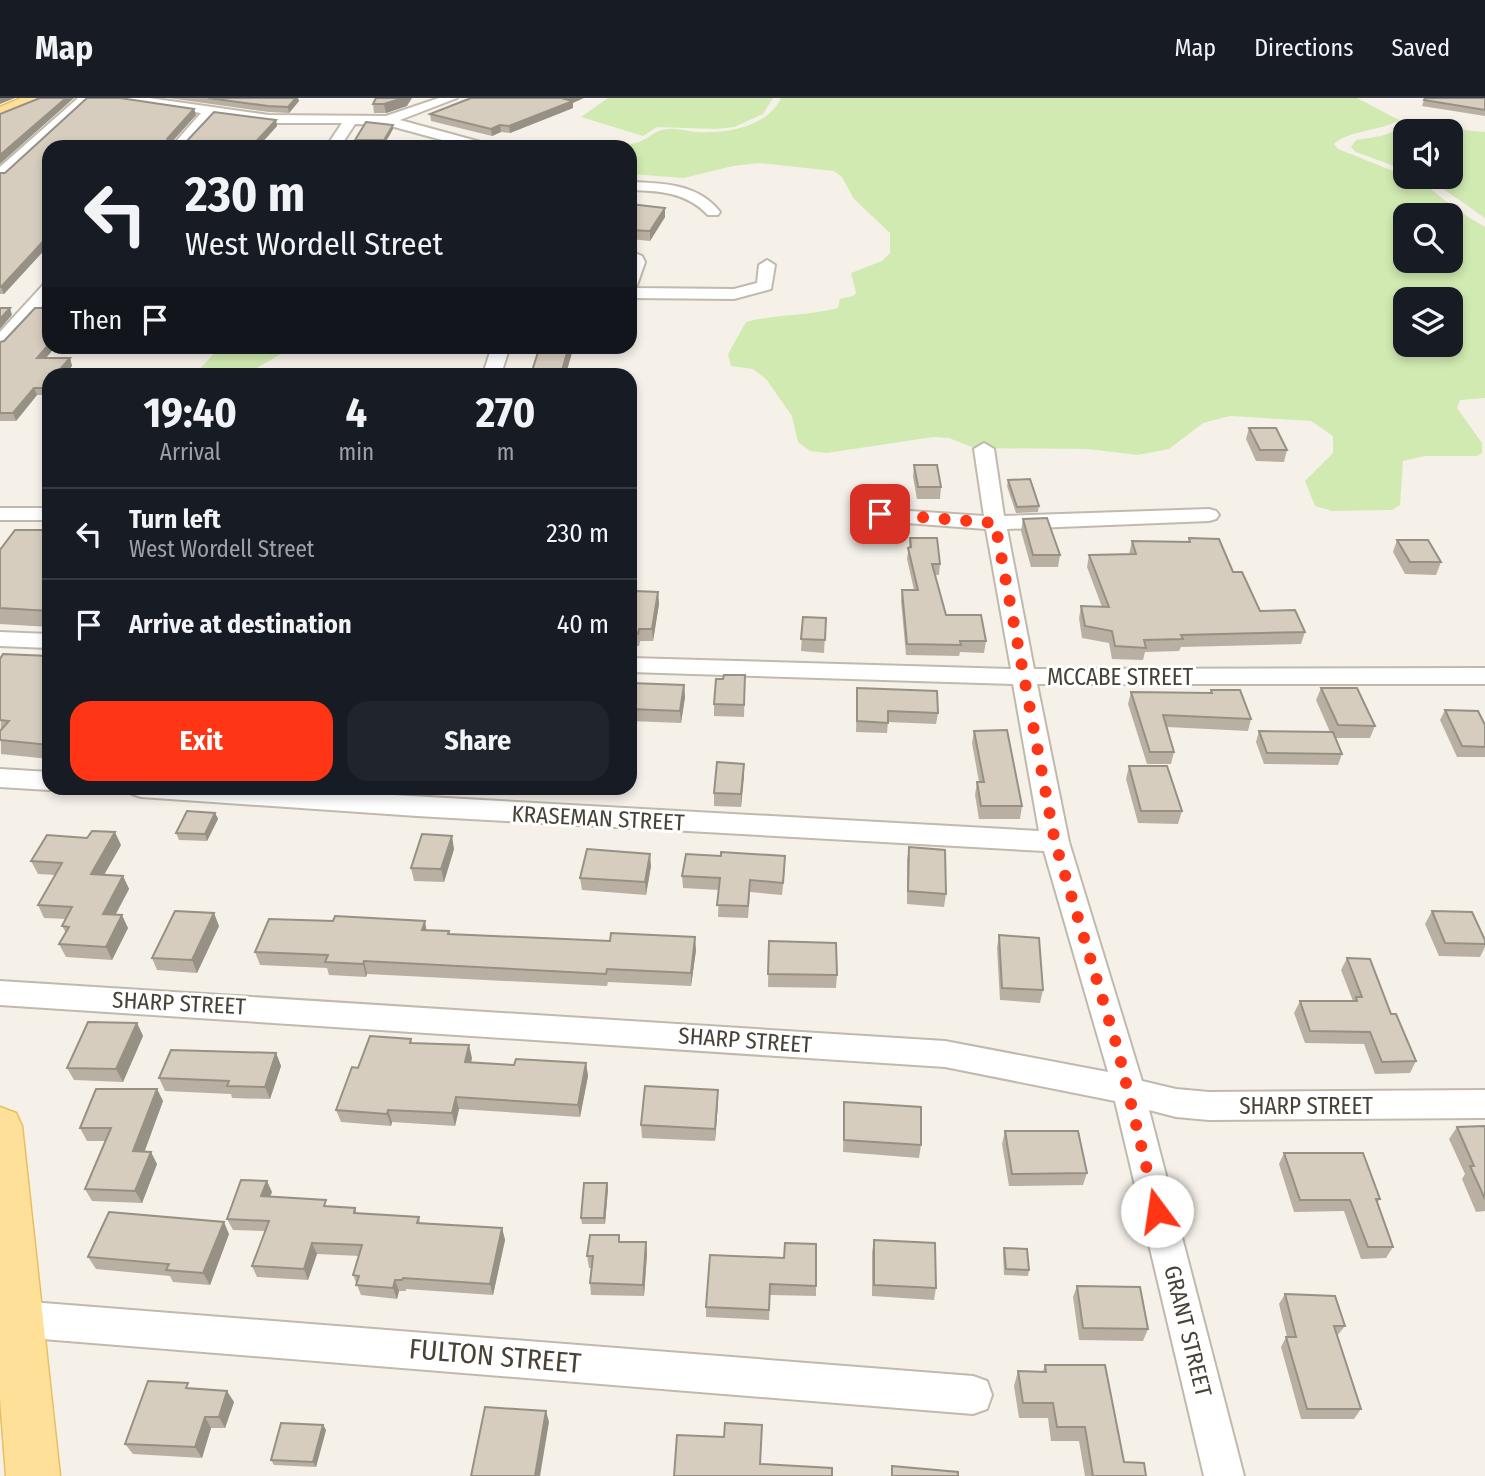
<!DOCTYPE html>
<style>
body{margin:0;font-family:"Fira Sans Condensed",sans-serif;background:#20242c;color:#f1f3f6;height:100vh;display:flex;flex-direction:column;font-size:26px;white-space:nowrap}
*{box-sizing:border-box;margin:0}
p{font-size:23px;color:#9ea1a6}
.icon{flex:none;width:38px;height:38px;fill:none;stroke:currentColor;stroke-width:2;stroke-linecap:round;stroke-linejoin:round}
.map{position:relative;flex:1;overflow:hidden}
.panel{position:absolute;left:42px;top:270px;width:595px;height:427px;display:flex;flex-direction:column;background:#171b24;border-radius:21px;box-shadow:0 4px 10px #0003}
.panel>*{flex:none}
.banner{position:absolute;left:42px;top:42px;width:595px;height:214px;border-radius:21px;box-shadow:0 4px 10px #0003;background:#171b24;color:#f1f3f6;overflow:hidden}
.fabs{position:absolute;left:1393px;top:21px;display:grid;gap:14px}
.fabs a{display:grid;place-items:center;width:70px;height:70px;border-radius:14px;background:#171b24;box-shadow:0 4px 10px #0003;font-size:35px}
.pin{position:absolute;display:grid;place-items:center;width:60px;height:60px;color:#fff;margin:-30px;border-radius:14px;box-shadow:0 4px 10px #0006}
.me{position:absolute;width:77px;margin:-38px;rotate:346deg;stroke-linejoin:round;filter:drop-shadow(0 0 5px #0008)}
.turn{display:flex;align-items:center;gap:24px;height:147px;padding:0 28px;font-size:32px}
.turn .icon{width:91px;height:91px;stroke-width:2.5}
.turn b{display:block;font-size:49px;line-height:60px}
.then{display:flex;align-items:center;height:66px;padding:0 28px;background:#0003;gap:14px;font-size:26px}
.eta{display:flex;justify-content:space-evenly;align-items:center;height:119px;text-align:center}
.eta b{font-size:42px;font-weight:700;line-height:49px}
.cta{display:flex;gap:14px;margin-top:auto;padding:14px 28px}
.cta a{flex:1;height:80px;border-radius:21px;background:#ff3516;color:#fff;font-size:28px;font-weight:700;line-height:80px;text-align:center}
.cta a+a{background:#20242c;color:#f1f3f6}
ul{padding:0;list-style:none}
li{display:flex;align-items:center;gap:21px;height:91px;padding:0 28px;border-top:2px solid #363941}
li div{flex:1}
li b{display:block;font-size:26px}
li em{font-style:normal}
header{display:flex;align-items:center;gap:42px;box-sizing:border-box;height:98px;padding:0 35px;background:#171b24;border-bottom:2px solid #363941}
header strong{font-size:33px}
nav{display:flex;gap:38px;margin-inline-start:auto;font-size:24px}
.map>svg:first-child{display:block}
.green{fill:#d1eab1;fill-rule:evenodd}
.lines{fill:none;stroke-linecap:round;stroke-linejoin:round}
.minor-casing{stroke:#c1b9ab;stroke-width:4}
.major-casing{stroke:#e8be64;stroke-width:3}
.minor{fill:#fff;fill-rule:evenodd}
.major{fill:#ffe098;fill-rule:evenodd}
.wall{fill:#b9b0a3}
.shaded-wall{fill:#969085}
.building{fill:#d7cdbe;stroke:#969085;stroke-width:2}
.route{stroke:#ff3516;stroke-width:12;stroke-dasharray:0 21.6}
.labels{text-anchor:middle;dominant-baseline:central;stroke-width:6;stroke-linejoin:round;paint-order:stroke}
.street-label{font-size:23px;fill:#494237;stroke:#fff}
.near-street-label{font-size:28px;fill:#494237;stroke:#fff}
</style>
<header>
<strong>Map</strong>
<nav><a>Map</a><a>Directions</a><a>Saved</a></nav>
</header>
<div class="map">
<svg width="1485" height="1378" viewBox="0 0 1485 1378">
<rect width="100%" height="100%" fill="#f5f1e9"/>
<g class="green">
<path d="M608,0H773L763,16L734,29L716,31L657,29L643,38L581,19Z"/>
<path d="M781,0H1357L1399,22C1382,33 1348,32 1334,46L1338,51L1423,85L1460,114L1485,129V300L1460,302L1457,310L1482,345V355L1477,358H1425L1403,363L1400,407L1392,412L1332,413L1315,408L1305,383L1333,355V338L1311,323L1230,318L1203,325L1169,351L1138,357L1088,351L974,350L949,340L933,339L827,355L810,353L798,344L792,318L766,281L753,271L731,268L728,256L746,224C777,216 807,218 838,210L840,201L853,198L856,195L851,175L882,163L890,155V135L854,101L842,79L834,73L759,65L733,68L684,80L630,76V49H602C613,48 628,48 639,44C649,40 657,31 668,31C677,30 686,33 695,34C725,36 767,30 781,0ZM1405,117H1451V163H1405ZM1405,201H1451V247H1405Z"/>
<path d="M1412,27L1485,34V120L1426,79H1451V33H1405V72L1356,54L1351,49L1356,42L1381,38Z"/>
<path d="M220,249V248L293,249L246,276H195Z"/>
</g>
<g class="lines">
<g class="minor-casing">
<g id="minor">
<path d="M78,0H91L5,79L0,80V69Z"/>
<path d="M117,0H149L269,17L386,18L439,0H457L400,22L488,46L490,49H468L387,27L355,26L340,49H326L342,25H269L214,17L185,49H171L201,15L123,4Z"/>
<path d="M630,84C663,85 699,86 720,114L718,117H708C686,94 660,93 630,92Z"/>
<path d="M630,153L642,158L645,164L636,190L734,191L757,185L759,167L767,162L775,167L771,191L734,201L630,200Z"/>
<path d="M49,185V200L6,248L0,249V234L43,187Z"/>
<path d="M492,248H510L501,276H483Z"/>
<path d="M984,345L994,351L1004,418L1209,411L1216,413L1219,417L1216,421L1209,423L1007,431L1034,571L1485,570V586H1037L1069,744L1142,983L1176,991L1209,994L1485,992V1020L1209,1022L1176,1019L1149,1012L1244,1378H1204L1115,1003L945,969L0,907V883L945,943L1108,974L1044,753L417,718L141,699L132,696L128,690H266L1039,733L1013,586L630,574V560L1011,571L986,431L880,423L873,421L870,417L873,413L880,411L984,418L974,351Z"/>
<rect x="0" y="410" width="49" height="12"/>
<path d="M0,534L49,536V550L0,548Z"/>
<path d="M0,671L49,674V690H57L49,692L0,689Z"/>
<path d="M18,1203L973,1278L987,1283L992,1297L987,1311L973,1316L18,1239L5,1234L0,1222L5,1208Z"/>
</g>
</g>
<g class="major-casing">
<g id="major">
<path d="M21,0H43L41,4L0,20V9Z"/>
<path d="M0,1009L16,1015L22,1028L60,1378H6L0,1300Z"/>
</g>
</g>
<use href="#minor" class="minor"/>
<use href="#major" class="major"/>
</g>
<g class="wall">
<path d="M87,0H120L194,11L196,17L171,45H185L214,14L276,22L277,28L258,49H49V147L4,196H0V75H5Z"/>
<path d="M168,0H298L299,3L289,15L269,14Z"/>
<path d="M1485,0V18L1422,8L1424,2Z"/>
<path d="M573,5V10L510,35L501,34L492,38L431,23L430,16Z"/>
<path d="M373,6L407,8L386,15H374Z"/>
<path d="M393,31L384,47H356L355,42Z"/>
<path d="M630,106L665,110V119L650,143L630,141Z"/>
<path d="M0,244L56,248L46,260H70L72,268L65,276H49V296L48,297H37L16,323H0Z"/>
<path d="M1249,330L1287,352L1284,364L1256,363L1246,341Z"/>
<path d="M914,367L941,389L940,401H917L913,379Z"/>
<path d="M1008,382L1039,408L1038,414L1016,415L1007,388Z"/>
<path d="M1023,421L1060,457L1058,469H1031L1021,433Z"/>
<path d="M49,432V529L0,526V452Z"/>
<path d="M910,440L940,466L939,477H935L946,517L986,543L984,555L960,554L959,558L906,557L901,503L902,492H914L907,461Z"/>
<path d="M1189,440L1233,474L1260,513L1305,534L1301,546L1181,549L1179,553L1145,554L1143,562L1112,561L1109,545L1082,540L1079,520L1081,508L1102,509L1087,469L1089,457L1129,456L1132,443L1188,444Z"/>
<path d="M1397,442L1441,464L1436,477L1405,476L1393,454Z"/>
<path d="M658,494L659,506L653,543H640L639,548H630V507H633Z"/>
<path d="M803,519L826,520L824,555L801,553Z"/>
<path d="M49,558V661L1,656L0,561Z"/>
<path d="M745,577L744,619L714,618V606L723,581Z"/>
<path d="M630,585L684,587L685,599L681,625L630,623Z"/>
<path d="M857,590L938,615L936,626L888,624L887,635L856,634Z"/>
<path d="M1321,590L1375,628L1370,640H1336L1342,656L1338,667L1264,666L1256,644L1259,633L1330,634L1316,602Z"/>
<path d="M1211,592L1251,621L1248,633L1167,629L1174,654L1171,666H1147L1128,606L1131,594L1210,595Z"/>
<path d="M1445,612L1485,627V659H1457L1440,622Z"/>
<path d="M974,633L1022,708L1020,721H979L975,697L977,684H979L972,645Z"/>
<path d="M744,666L741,709L714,708V695Z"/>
<path d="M1129,668L1182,713L1178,726L1138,725L1126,681Z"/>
<path d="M533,690H564L563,694H533Z"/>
<path d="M215,715L218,721L207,743L179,742L176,735Z"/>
<path d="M121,747L104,777L123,778L129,791L115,817L128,830L112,862L66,859L59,846L66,835L62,828L66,821L44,820L38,807L55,777L38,776L31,763Z"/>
<path d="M909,749L946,796L944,809L907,806V762Z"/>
<path d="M454,751L444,784L414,783L411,770Z"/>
<path d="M651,768L646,797L582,792L580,780Z"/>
<path d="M785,770L782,797L750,794L748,820L718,819L719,792L683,790L682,778Z"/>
<path d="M1432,813L1485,842V849L1480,859L1439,858L1425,826Z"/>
<path d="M219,828L197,875L157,872L152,860Z"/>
<path d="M427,832L449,833L450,836L696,852L691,888L608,884L607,888L367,876L366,879L329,877L327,870L260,867L255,854Z"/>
<path d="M999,837L1043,892L1040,905L1000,902L997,850Z"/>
<path d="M769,843L837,877L836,890L768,889Z"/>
<path d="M1347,860L1391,916L1416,963L1410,975L1375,976L1364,946L1305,945L1294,915L1300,903H1353L1341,872Z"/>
<path d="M137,925L143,938L123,984L74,982L67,970Z"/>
<path d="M411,941L412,945L472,960L471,964L514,967L586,965L588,978L580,1019L459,1011L455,1028L392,1024L391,1028L341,1024L336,1012L358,970Z"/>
<path d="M276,955L281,968L270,1001L232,1000L231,996L165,993L159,980Z"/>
<path d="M157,991L163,1003L144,1054L157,1066L142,1105L92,1103L85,1091L106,1043H87L80,1030Z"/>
<path d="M718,992V1004L715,1043L642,1040L641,1027Z"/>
<path d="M844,1004L921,1047L919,1060L843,1054Z"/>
<path d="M1485,1028V1113L1476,1114L1462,1081L1465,1076L1449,1041L1457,1029Z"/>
<path d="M1005,1033L1087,1075L1083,1087L1009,1088L1002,1046Z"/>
<path d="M1284,1055L1380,1101L1377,1105L1393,1149L1386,1160L1361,1161L1344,1113L1294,1114L1279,1066Z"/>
<path d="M607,1085L608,1091L605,1126H582L581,1120Z"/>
<path d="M272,1094L270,1099L329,1109L355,1110L357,1115L419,1119L420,1125L502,1130L505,1142L493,1197L406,1191V1193H399L397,1201L361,1197L353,1177L359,1158L317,1156L308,1182L257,1179L252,1168L265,1133L233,1132L227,1121Z"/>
<path d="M229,1136L210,1187L173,1184L170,1178L96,1171L88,1159Z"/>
<path d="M619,1137L620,1144H646L647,1156L644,1198L591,1197L590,1185L592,1170H589L587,1158Z"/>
<path d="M874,1142L936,1190L934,1202L872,1198V1154Z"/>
<path d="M1004,1150L1029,1172L1028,1178L1004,1177L1003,1156Z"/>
<path d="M784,1160L816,1188V1198L770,1197L769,1222L706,1219V1209Z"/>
<path d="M1077,1188L1148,1231L1143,1243L1079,1242L1073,1199Z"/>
<path d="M1285,1196L1345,1228L1337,1238L1361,1311L1354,1321H1301L1281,1249L1286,1239H1287L1279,1206Z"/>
<path d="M1045,1267L1124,1364L1146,1378H1085L1079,1343H1051L1048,1320H1019L1014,1288L1018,1273H1043Z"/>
<path d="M191,1290L234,1304L225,1330H211L202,1360L133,1356L125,1346Z"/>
<path d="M323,1327L326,1332L316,1369L274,1367L271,1362Z"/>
</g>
<g class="shaded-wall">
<path d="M0,0H15L0,6Z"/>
<path d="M66,0H74L0,66V57Z"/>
<path d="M296,0H298L299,3L289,15L288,9Z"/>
<path d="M403,0H412L407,8L386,15L384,6Z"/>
<path d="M568,0H584L573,5V10L510,35L509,28Z"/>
<path d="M194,11L196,17L169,47L167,41Z"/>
<path d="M276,22L277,28L258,49H251Z"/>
<path d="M393,27V31L384,47V42Z"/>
<path d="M500,27L501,34L492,38L491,31Z"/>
<path d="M665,110V119L650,143V133Z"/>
<path d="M49,137V147L4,196L1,189Z"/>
<path d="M10,210L12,217L0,231V221Z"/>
<path d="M49,246V248H56L40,267L37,260Z"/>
<path d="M569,248H574L566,276H561Z"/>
<path d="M70,260L72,268L65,276H56Z"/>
<path d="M49,285V296L48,297L45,290Z"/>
<path d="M34,290L37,297L16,323L13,315Z"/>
<path d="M658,494L659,506L653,543L652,531Z"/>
<path d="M684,587L685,599L681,625L680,613Z"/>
<path d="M744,666V679L741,709V696Z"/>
<path d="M215,715L218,721L207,743L205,736Z"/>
<path d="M115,734L121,747L97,789L91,776Z"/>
<path d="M452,738L454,751L444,784L441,771Z"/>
<path d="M650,756L651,768L646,797L645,784Z"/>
<path d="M123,778L129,791L109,829L103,816Z"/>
<path d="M214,815L219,828L197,875L192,862Z"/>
<path d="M122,817L128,830L112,862L106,849Z"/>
<path d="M425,823L427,835L422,832Z"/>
<path d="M695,839L696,852L691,888V875Z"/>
<path d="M364,863L367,876L366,879L363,866Z"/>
<path d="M137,925L143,938L123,984L116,971Z"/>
<path d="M469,947L472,960L468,976L465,964Z"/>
<path d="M276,955L281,968L270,1001L265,989Z"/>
<path d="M586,965L588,978L580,1019L578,1007Z"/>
<path d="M157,991L163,1003L140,1066L133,1053Z"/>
<path d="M718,992V1004L715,1043V1031Z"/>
<path d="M456,999L459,1011L455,1028L452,1015Z"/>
<path d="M388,1012L392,1024L391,1028L387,1016Z"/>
<path d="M151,1054L157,1066L142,1105L135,1093Z"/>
<path d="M267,1083L272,1094L266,1109L261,1098Z"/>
<path d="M607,1085L608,1091L605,1126L604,1120Z"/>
<path d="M224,1124L229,1136L210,1187L203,1175Z"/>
<path d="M502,1130L505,1142L493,1197L490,1186Z"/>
<path d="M646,1144L647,1156L644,1198L643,1187Z"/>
<path d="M312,1145L317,1156L308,1182L304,1171Z"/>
<path d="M395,1182L399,1193L397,1201L393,1190Z"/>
<path d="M227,1293L234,1304L225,1330L219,1319Z"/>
<path d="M546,1313L549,1324L540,1378H535Z"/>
<path d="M205,1319L211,1330L202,1360L195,1349Z"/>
<path d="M323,1327L326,1332L316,1369L313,1364Z"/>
</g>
<g class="building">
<path d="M40,0H66L0,57V16Z"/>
<path d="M87,0H120L194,11L167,41L169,45H185L214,14L276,22L251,49H49V137L1,189H0V75H5Z"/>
<path d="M208,0H296L288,9L268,8Z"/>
<path d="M376,0H403L384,6H373Z"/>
<path d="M471,0H568L565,1L573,3L509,28L500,27L491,31L430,16Z"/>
<path d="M1425,0H1485V12L1424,2Z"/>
<path d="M366,24L393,27L384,42H355Z"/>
<path d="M630,106L665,110L650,133L630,132Z"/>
<path d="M0,210H10L0,221Z"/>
<path d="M35,210H49V246L37,260H70L56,276H49V285L45,290H34L13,315H0V244L4,243Z"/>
<path d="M540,248H569L561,276H531Z"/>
<path d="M1249,330H1276L1287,352H1260Z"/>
<path d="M914,367H937L941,389H918Z"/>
<path d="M1030,381L1039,408L1017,409L1008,382Z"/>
<path d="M1047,420L1060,457H1033L1023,421Z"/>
<path d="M15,432H49V513L0,510V452Z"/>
<path d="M910,440H937L940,466H932L946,517H981L986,543H960L961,547L907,546L902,492H918L908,450L911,449Z"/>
<path d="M1189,440L1219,441L1233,474H1242L1260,513L1295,512L1305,534L1181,537L1183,541L1144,542L1146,550L1115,548L1112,533L1085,528L1081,508L1109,509L1089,457L1136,456L1132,443L1190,444Z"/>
<path d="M1397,442H1428L1441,464H1410Z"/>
<path d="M635,493L658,494L652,531H639L638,536L630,535V507H633Z"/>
<path d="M803,519L826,520L825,542L801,541Z"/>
<path d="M3,556L49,558V647L0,642V633L9,623L0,622V561Z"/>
<path d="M724,577H745L744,607L714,606L716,581H723Z"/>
<path d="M630,585L684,587L680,613L630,611Z"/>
<path d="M857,590L937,593L938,615L888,613V625L857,623Z"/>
<path d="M1321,590H1357L1375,628L1338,627Z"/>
<path d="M1211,592H1240L1251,621L1163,617L1174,654H1150L1131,594L1212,595Z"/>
<path d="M1445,612L1478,613L1485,627V649L1462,648Z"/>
<path d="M1007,632L1022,708H981L977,684H984L974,633Z"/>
<path d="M1259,633L1333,634L1342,656L1267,655Z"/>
<path d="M717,664L744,666L741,696L714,695Z"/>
<path d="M1129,668H1167L1182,713H1141Z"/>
<path d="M187,713L215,715L205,736L176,735Z"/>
<path d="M92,733L115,734L91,776L123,778L103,816L122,817L106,849L59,846L69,829L62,828L72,809L38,807L62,765L31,763L47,737L87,740Z"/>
<path d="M422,736L452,738L441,771L411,770Z"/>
<path d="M909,749L945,752L946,796L908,793Z"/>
<path d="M587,751L650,756L645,784L580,780Z"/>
<path d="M721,754L785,758L783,785L750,782L748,808L717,807L720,780L682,778L686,756L721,758Z"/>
<path d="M175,813L214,815L192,862L152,860Z"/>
<path d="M1432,813L1472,814L1485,842V846L1445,845Z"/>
<path d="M335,818L425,823L422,832L449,833L448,836L610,843L611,835L695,839L691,875L607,871L606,876L364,863L363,866L325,864L328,857L255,854L269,821L333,823Z"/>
<path d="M999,837L1039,840L1043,892L1002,890Z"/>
<path d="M769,843L836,845L837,877L768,876Z"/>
<path d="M1347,860L1370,861L1391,916H1396L1416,963L1382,964L1370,934L1310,933L1300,903H1357L1356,899H1362Z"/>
<path d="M88,924L137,925L116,971L67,970Z"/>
<path d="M370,938L411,941L410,945L469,947L465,964L514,967L516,961L586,965L578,1007L456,999L452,1015L388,1012L387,1016L336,1012L352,969L358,970Z"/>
<path d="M171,952L276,955L265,989L227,988L229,983L159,980Z"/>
<path d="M645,988L718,992L715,1031L641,1027Z"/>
<path d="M96,991H157L133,1053L151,1054L135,1093L85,1091L111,1030H80Z"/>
<path d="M844,1004L921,1009V1047L844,1042Z"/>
<path d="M1485,1028V1101L1470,1068H1474L1457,1029Z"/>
<path d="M1005,1033H1078L1087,1075L1012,1076Z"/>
<path d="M1284,1055H1363L1380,1101H1376L1393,1149H1368L1350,1102H1300Z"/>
<path d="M241,1082L267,1083L261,1098L326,1102L324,1108L355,1110L354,1115L419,1119L417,1125L502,1130L490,1186L403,1180L402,1182H395L393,1190L356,1187L359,1178L353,1177L362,1147L312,1145L304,1171L252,1168L269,1123L227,1121Z"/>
<path d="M584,1085H607L604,1120H581Z"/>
<path d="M109,1114L224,1124L203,1175L166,1172L169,1166L88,1159Z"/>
<path d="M590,1137H619V1144H646L643,1187L590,1185L593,1158H587Z"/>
<path d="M874,1142L935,1145L936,1190L874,1187Z"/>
<path d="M785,1145L816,1146V1188L770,1186L769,1212L706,1209L710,1157L784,1160Z"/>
<path d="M1004,1150L1027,1151L1029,1172L1006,1171Z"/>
<path d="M1077,1188L1140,1189L1148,1231L1083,1230Z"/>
<path d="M1285,1196L1335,1198L1345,1228H1334L1361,1311H1307L1286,1239H1296Z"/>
<path d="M1045,1267H1105L1124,1364L1144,1365L1146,1378H1093L1085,1329H1057L1053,1305H1023L1018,1273L1046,1274Z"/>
<path d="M148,1283L188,1285L186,1290L227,1293L219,1319H205L195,1349L125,1346Z"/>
<path d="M485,1309L546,1313L535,1378H471Z"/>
<path d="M281,1325L323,1327L313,1364L271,1362Z"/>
<path d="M725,1325L762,1327L760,1366L832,1370V1378H674L677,1337L724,1339Z"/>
<path d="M892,1368L958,1374V1378H892Z"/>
</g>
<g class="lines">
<path class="route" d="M880,416L995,425L1055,744L1118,952L1157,1113"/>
</g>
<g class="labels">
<g class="street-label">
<text x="1120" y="579">MCCABE STREET</text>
<text transform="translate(598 720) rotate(3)">KRASEMAN STREET</text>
<text transform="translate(179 905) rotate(3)">SHARP STREET</text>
<text transform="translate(745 942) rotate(4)">SHARP STREET</text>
<text x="1306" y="1008">SHARP STREET</text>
<text transform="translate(1188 1233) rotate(76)">GRANT STREET</text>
</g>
<g class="near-street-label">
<text transform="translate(495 1258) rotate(5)">FULTON STREET</text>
</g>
</g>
</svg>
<div class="fabs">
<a><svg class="icon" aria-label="sound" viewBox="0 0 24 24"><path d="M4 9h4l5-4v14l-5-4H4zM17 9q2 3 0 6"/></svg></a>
<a><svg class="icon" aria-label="search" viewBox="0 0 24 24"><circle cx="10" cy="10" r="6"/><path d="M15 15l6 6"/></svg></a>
<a><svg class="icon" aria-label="layers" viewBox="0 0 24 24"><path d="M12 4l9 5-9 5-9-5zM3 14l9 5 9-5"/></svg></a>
</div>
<div class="pin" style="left:880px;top:416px;background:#d93025"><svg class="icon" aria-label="arrive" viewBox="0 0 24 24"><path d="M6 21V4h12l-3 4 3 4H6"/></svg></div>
<svg class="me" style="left:1157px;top:1113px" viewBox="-20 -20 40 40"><circle r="19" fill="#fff"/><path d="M0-13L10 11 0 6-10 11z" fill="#ff3516"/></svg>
<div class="banner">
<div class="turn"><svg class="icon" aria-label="left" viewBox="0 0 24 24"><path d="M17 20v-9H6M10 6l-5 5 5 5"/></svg><div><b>230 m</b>West Wordell Street</div></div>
<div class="then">Then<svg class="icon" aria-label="arrive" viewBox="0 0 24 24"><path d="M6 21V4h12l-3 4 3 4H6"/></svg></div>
</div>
<section class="panel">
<div class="eta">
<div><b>19:40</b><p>Arrival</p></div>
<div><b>4</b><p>min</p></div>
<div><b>270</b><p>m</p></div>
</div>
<ul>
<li><svg class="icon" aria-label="left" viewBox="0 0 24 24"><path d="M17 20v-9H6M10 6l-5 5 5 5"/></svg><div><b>Turn left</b><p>West Wordell Street</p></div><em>230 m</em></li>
<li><svg class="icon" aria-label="arrive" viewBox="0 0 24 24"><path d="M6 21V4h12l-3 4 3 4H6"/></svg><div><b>Arrive at destination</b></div><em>40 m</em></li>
</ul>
<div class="cta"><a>Exit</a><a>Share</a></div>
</section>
</div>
